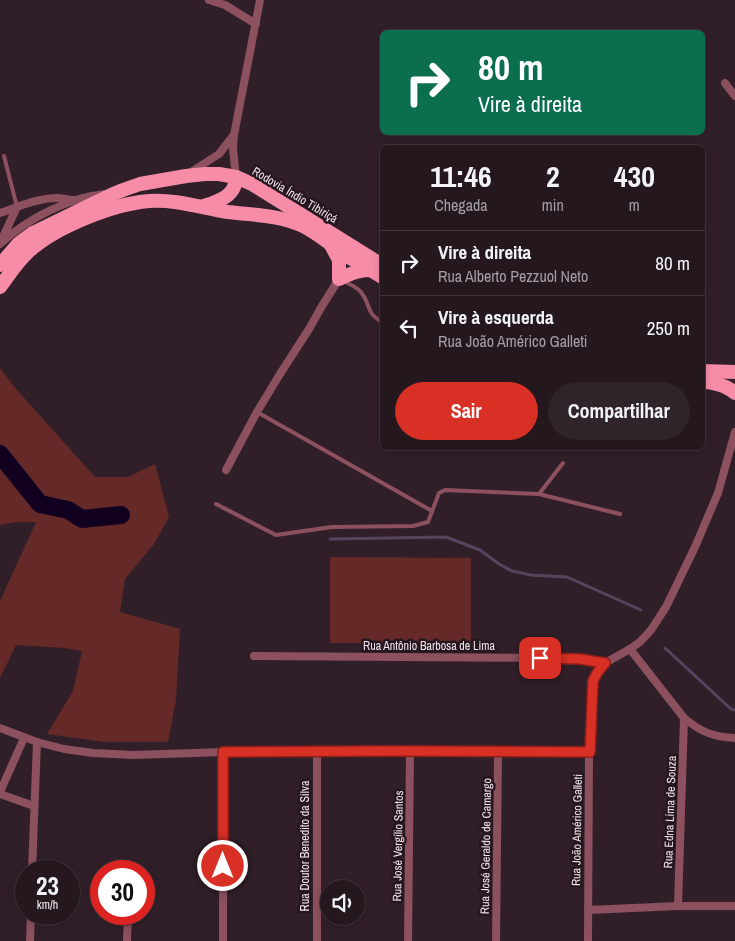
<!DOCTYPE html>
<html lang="pt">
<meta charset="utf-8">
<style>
body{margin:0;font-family:"Archivo Narrow",sans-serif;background:#30242b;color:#f1f3f6;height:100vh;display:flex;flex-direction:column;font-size:19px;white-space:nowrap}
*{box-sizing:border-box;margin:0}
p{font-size:16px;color:#a39fa4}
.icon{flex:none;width:28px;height:28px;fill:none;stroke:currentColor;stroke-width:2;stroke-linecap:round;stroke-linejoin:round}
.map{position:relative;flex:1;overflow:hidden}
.side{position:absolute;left:380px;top:145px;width:325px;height:305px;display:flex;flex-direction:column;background:#24171e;border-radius:8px;box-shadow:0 2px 8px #0003,0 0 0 1px #41363c}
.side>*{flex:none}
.hud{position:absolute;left:380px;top:30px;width:325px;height:105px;border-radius:8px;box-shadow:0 2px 8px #0003,0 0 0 1px #41363c;background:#0b6e4f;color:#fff;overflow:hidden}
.controls{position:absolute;left:320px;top:880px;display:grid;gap:10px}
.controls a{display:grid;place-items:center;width:45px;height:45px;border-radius:50%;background:#24171e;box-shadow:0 2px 8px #0003,0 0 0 1px #41363c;font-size:25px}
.speed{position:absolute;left:15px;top:860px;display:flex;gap:10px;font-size:25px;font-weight:700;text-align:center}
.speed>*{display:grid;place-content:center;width:65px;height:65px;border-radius:50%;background:#24171e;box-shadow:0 2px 8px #0003,0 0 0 1px #41363c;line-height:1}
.speed small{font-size:12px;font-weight:400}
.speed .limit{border:8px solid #d22;background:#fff;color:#111}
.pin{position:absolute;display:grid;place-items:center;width:42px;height:42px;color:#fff;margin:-21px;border-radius:10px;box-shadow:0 2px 8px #0006}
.me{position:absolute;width:55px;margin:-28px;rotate:0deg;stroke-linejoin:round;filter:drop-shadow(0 0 4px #0008)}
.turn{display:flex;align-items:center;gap:18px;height:105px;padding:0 15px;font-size:22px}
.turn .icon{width:65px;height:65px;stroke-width:2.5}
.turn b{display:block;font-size:35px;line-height:42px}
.eta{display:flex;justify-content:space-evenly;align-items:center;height:85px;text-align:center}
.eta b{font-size:30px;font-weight:700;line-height:35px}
.action{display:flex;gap:10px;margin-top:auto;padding:10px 15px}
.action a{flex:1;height:58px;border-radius:30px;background:#d93025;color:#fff;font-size:20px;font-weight:700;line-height:58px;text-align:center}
.action a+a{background:#30242b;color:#f1f3f6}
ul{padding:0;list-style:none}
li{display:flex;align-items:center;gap:15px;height:65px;padding:0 15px;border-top:1px solid #41363c}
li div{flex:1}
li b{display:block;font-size:19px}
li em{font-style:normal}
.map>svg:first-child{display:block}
.green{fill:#652928}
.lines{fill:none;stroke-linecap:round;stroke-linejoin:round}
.stream{stroke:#55445d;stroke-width:3}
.river{stroke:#120021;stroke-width:18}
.service{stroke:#8c505f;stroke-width:4}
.minor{stroke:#8c505f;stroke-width:8}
.trunk{stroke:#f68ca8;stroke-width:14}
.route-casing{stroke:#8d1f18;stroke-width:12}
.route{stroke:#d93025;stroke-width:9}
.labels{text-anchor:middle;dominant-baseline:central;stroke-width:5;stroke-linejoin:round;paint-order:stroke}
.street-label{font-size:12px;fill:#f0e4ea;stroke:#26161f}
</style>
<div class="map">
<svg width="735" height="941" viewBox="0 0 735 941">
<rect width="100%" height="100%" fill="#301f28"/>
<g class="green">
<path d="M0,368L16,389L95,477H128L155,464L169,517L154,544L125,579L120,612L180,629L176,700L168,742H104L47,734L73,691L82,651L64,648L16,645L0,678V601L36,522H17L0,525Z"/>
<path d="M330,557L471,558V643H330Z"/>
</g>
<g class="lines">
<g class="stream">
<path d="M330,539L446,537L480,550L499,564L512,571L531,575L567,577L641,610"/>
<path d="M665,648L731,709L735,710"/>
</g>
<path class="river" d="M0,454L40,504L68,510L82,519L121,515"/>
<g class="service">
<path d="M4,156L17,207"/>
<path d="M343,281C350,284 357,287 361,292C372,306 364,311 382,322"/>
<path d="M257,412L432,511"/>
<path d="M539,494L620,514"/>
<path d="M216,504L276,535L332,527L413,526L428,522L439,493L445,490L539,494L563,463"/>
</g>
<g class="minor">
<path d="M209,0L225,5L256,24"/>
<path d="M725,83L735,96"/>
<path d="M191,172L219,154L233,136"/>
<path d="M236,177L233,149L234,135L260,0"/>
<path d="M0,213C18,207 38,198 57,198C62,198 68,200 73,200"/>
<path d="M1,241L17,207"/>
<path d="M0,244C27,219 69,197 105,194"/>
<path d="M226,470L257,412L280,374L309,329L322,306L339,279"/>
<path d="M630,649L684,718C701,732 713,737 735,738"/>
<path d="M254,656L559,658L580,659L605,663"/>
<path d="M0,728L37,742L64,749L93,753L134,755L223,752H589"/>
<path d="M223,752V941"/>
<path d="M317,752V941"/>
<path d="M0,792L24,738"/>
<path d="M0,794L34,806"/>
<path d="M32,871L37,742"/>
<path d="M678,906L684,718"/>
<path d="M588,910L678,906H735"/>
<path d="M30,941L31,914"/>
<path d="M127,941L128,914"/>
<path d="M408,941L410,751"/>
<path d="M496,941L498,752"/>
<path d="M588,941L589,752L593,681L597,673L605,663L630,649L640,642L651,630L666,607L695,547L718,493L735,432"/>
</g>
<g class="trunk">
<path d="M204,206C219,201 236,196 236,177"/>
<path d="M331,245L339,260V279C350,274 358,270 370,270"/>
<path d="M0,265L18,244L33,233L111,195L123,190L140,184L186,176L205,174H219L236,177L252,184L382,265"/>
<path d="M0,287C9,275 17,262 28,252C55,227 113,204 149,201C176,199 202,208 228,212C253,215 280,215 303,226C319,234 332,246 347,256C358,263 371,270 382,277"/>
<path d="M702,371L735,372"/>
<path d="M702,381C714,383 726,385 735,393"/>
</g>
</g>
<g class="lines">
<g class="route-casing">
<path id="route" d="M223,866V752L391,751L590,752L593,681L597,673L605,663L580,659L540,658"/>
</g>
<use href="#route" class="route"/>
</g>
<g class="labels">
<g class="street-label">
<text transform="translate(295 195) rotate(31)">Rodovia Índio Tibiriçá</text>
<text x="429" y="646">Rua Antônio Barbosa de Lima</text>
<text transform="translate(670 812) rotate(-88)">Rua Edna Lima de Souza</text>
<text transform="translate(577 830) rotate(-89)">Rua João Américo Galleti</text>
<text transform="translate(305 846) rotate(-90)">Rua Doutor Benedito da Silva</text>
<text transform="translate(398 846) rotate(-89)">Rua José Vergílio Santos</text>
<text transform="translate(486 846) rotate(-89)">Rua José Geraldo de Camargo</text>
</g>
</g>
</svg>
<div class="controls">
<a><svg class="icon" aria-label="sound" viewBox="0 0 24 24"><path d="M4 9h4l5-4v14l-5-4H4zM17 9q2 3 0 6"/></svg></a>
</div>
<div class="speed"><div>23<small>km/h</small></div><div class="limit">30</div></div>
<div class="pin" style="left:540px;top:658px;background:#d93025"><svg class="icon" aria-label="arrive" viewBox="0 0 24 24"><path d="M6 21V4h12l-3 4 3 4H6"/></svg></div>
<svg class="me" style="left:223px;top:866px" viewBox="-20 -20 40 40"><circle r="17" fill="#d93025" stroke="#fff" stroke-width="3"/><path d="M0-11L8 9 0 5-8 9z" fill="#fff"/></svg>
<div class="hud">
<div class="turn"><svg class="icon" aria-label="right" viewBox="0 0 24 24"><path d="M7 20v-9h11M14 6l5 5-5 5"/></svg><div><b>80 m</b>Vire à direita</div></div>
</div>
<section class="side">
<div class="eta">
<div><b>11:46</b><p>Chegada</p></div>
<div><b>2</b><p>min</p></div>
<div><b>430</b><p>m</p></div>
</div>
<ul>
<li><svg class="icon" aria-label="right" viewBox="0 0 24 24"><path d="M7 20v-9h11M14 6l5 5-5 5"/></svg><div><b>Vire à direita</b><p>Rua Alberto Pezzuol Neto</p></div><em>80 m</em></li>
<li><svg class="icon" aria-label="left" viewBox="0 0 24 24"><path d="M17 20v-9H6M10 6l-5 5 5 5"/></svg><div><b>Vire à esquerda</b><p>Rua João Américo Galleti</p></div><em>250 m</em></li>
</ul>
<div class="action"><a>Sair</a><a>Compartilhar</a></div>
</section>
</div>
